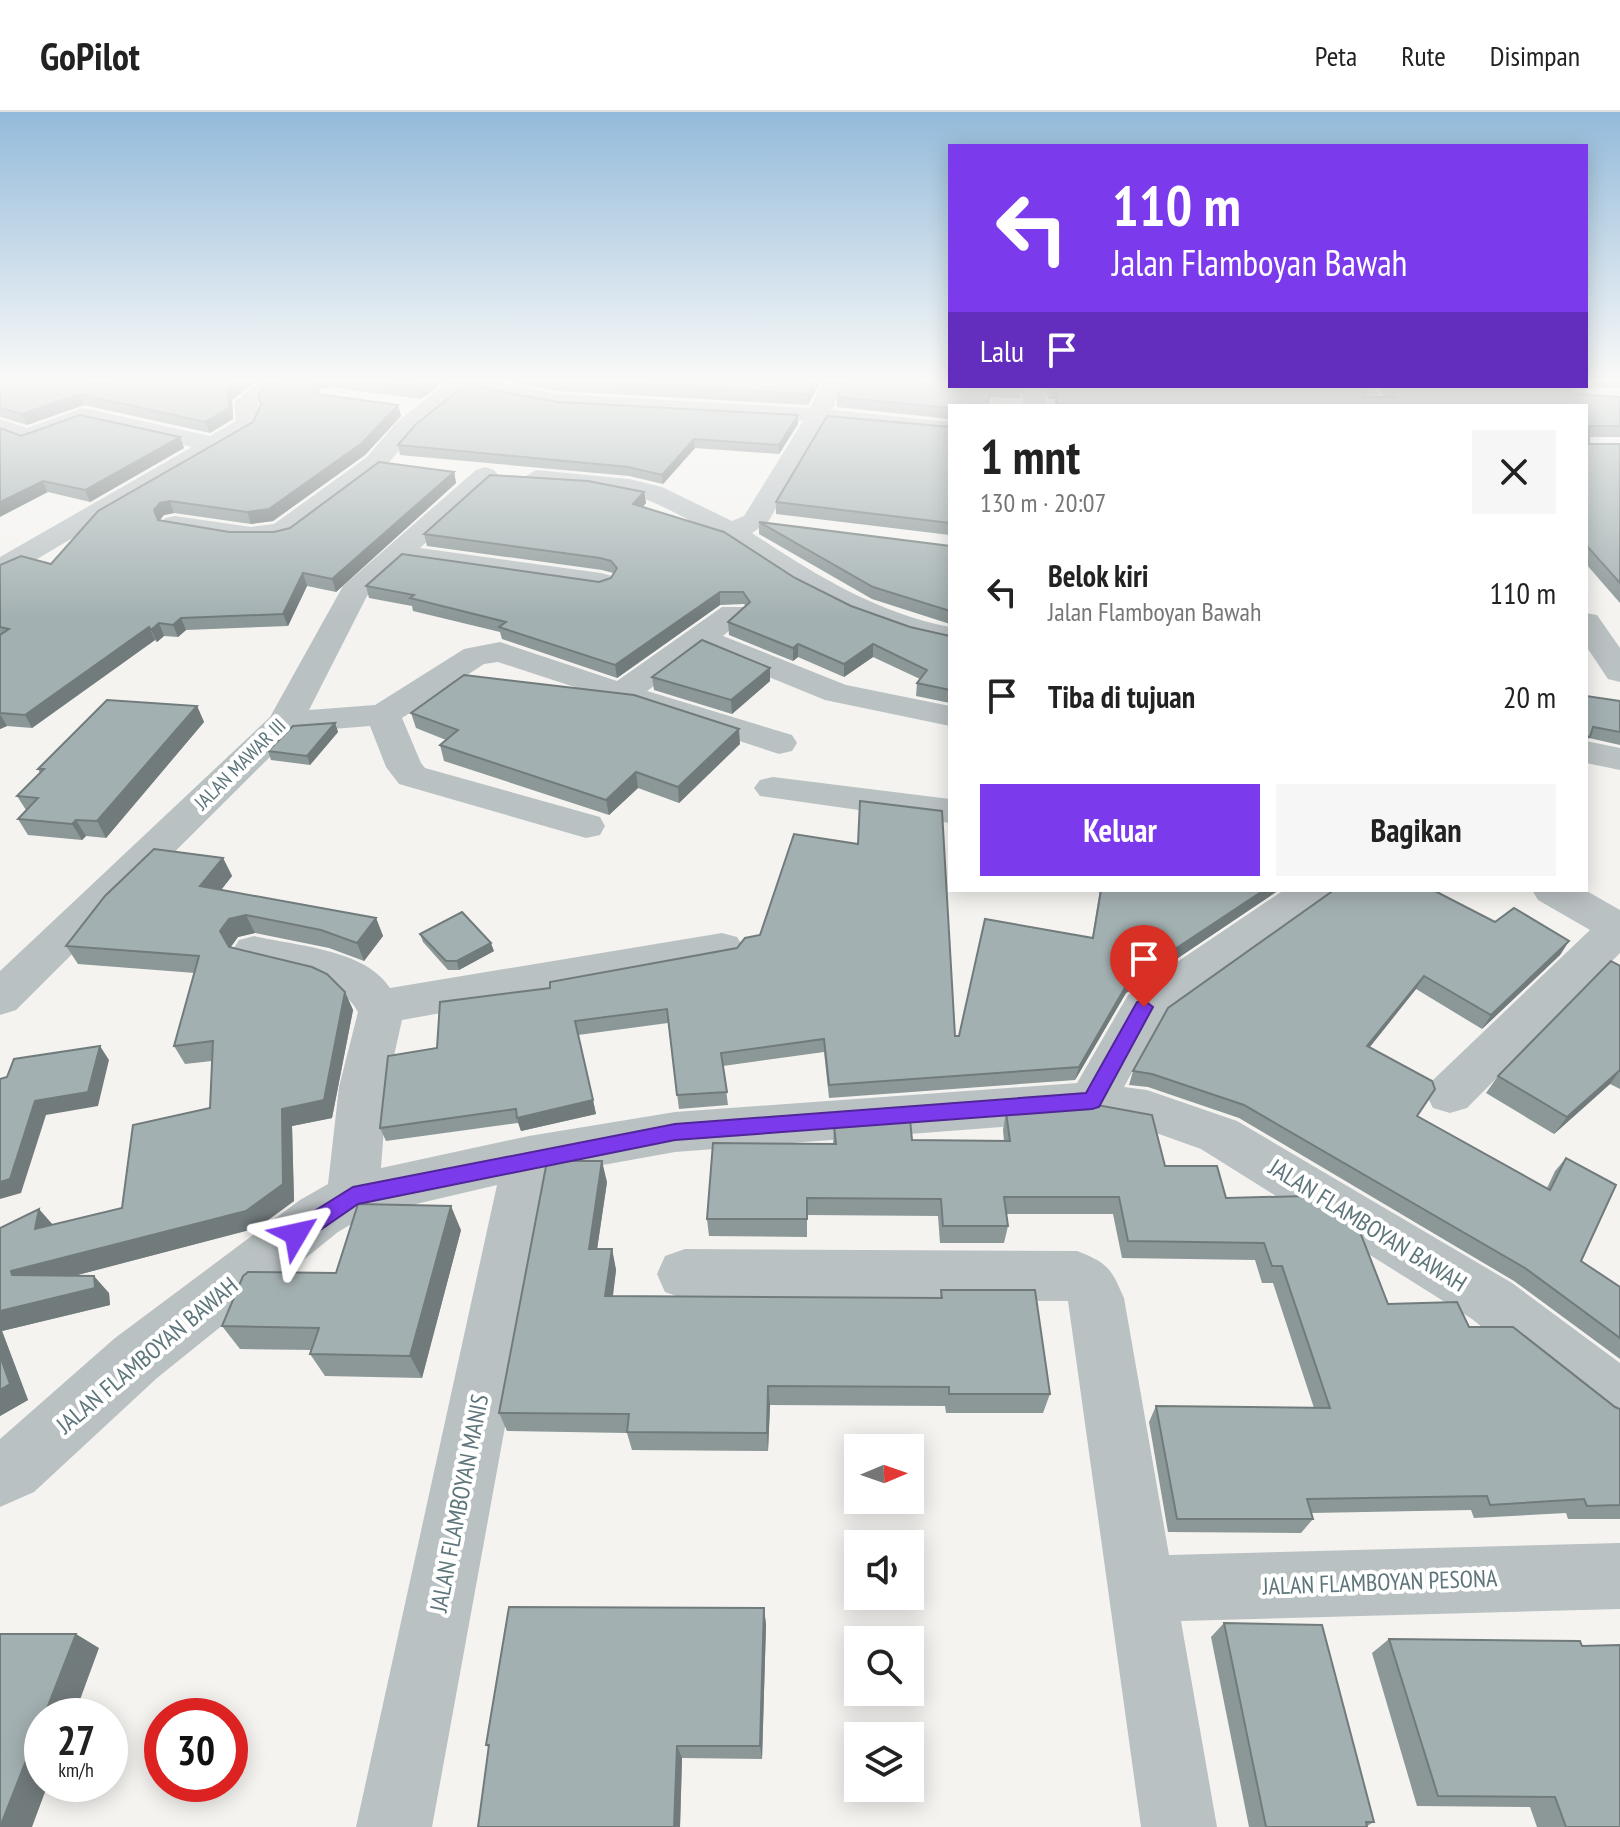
<!DOCTYPE html>
<html lang="id">
<meta charset="utf-8">
<style>
body{margin:0;font-family:"PT Sans Narrow",sans-serif;background:#f6f6f6;color:#222;height:100vh;display:flex;flex-direction:column;font-size:30px;white-space:nowrap}
*{box-sizing:border-box;margin:0}
p{font-size:26px;color:#767676}
.icon{flex:none;width:44px;height:44px;fill:none;stroke:currentColor;stroke-width:2;stroke-linecap:round;stroke-linejoin:round}
.map{position:relative;flex:1;overflow:hidden}
.drawer{position:absolute;left:948px;top:292px;width:640px;height:488px;display:flex;flex-direction:column;background:#fff;border-radius:0px;box-shadow:0 4px 20px #0003}
.drawer>*{flex:none}
.guide{position:absolute;left:948px;top:32px;width:640px;height:244px;border-radius:0px;box-shadow:0 4px 20px #0003;background:#7c3aed;color:#fff;overflow:hidden}
.needle{width:52px;rotate:88deg}
.fabs{position:absolute;left:844px;top:1322px;display:grid;gap:16px}
.fabs a{display:grid;place-items:center;width:80px;height:80px;border-radius:0px;background:#fff;box-shadow:0 4px 20px #0003;font-size:40px}
.speed{position:absolute;left:24px;top:1586px;display:flex;gap:16px;font-size:40px;font-weight:700;text-align:center}
.speed>*{display:grid;place-content:center;width:104px;height:104px;border-radius:50%;background:#fff;box-shadow:0 4px 20px #0003;line-height:1}
.speed small{font-size:20px;font-weight:400}
.speed .limit{border:12px solid #d22;background:#fff;color:#111}
.pin{position:absolute;display:grid;place-items:center;width:68px;height:68px;color:#fff;margin:-82px -34px;border-radius:50% 50% 50% 0;rotate:-45deg;box-shadow:0 0 8px #0007}
.pin .icon{rotate:45deg}
.me{position:absolute;width:88px;margin:-44px;rotate:54deg;stroke-linejoin:round;filter:drop-shadow(0 0 6px #0008)}
.turn{display:flex;align-items:center;gap:28px;height:168px;padding:0 32px;font-size:36px}
.turn .icon{width:104px;height:104px;stroke-width:2.5}
.turn b{display:block;font-size:56px;line-height:68px}
.then{display:flex;align-items:center;height:76px;padding:0 32px;background:#0003;gap:16px;font-size:30px}
.round{display:grid;place-items:center;flex:none;width:84px;height:84px;border-radius:0px;background:#f6f6f6}
.head{display:flex;align-items:center;justify-content:space-between;height:136px;padding:0 32px}
h1{font-size:48px;font-weight:700;line-height:60px}
.primary-button{display:flex;gap:16px;margin-top:auto;padding:16px 32px}
.primary-button a{flex:1;height:92px;border-radius:0px;background:#7c3aed;color:#fff;font-size:32px;font-weight:700;line-height:92px;text-align:center}
.primary-button a+a{background:#f6f6f6;color:#222}
ul{padding:0;list-style:none}
li{display:flex;align-items:center;gap:24px;height:104px;padding:0 32px}
li div{flex:1}
li b{display:block;font-size:30px}
li em{font-style:normal}
header{display:flex;align-items:center;gap:48px;box-sizing:border-box;height:112px;padding:0 40px;background:#fff;border-bottom:2px solid #e0e0e0}
header strong{font-size:38px}
nav{display:flex;gap:44px;margin-inline-start:auto;font-size:28px}
.map>svg:first-child{display:block}
.lines{fill:none;stroke-linecap:round;stroke-linejoin:round}
.minor{fill:#bac1c3;fill-rule:evenodd}
.wall{fill:#8c9798}
.shaded-wall{fill:#727b7c}
.building{fill:#a3b0b1;stroke:#727b7c;stroke-width:2}
.route{fill:#7c3aed;stroke:#51269a;stroke-width:2}
.labels{text-anchor:middle;dominant-baseline:central;stroke-width:8;stroke-linejoin:round;paint-order:stroke}
.street-label{font-size:20px;fill:#5e767b;stroke:#fff}
.near-street-label{font-size:24px;fill:#5e767b;stroke:#fff}
</style>
<header>
<strong>GoPilot</strong>
<nav><a>Peta</a><a>Rute</a><a>Disimpan</a></nav>
</header>
<div class="map">
<svg width="1620" height="1715" viewBox="0 0 1620 1715">
<rect width="100%" height="100%" fill="#f4f3f0"/>
<g class="lines">
<g class="minor">
<path d="M73,266H105L121,275L110,282L76,271Z"/>
<path d="M265,266H290L258,292L262,303L255,318L10,463L0,466V445L192,335L85,311L27,332L0,323V307L27,316L83,296L210,324L236,309L234,290Z"/>
<path d="M430,266H475L559,282L810,296L825,266H847L832,298L950,310V324L825,312L768,410L752,421C814,462 876,501 950,515V535C906,525 864,513 824,491C763,458 710,413 645,387C613,375 570,377 536,374L523,366L536,358L629,367L662,375L732,409L744,404L803,309L559,296L466,278L415,320L385,355L292,426L251,431L175,420L165,418L161,412L165,406L175,404L251,415L274,412L367,345L397,310L444,273Z"/>
<path d="M1013,274H1039L1045,281L1047,294H1023V284Z"/>
<path d="M1349,274H1372L1389,294H1365Z"/>
<path d="M1563,274H1585L1595,294L1591,299L1586,300V294H1571Z"/>
<path d="M485,355L494,358L498,363L494,368L420,436L601,461L612,464L616,470L612,476L601,479L404,451L367,484L309,598L375,593L464,537L500,530L617,569L722,495H744L748,502L723,524L846,573L950,594V614L825,588L703,538L647,579L792,623L797,631L792,639L779,642L498,550L484,552L402,606L421,651L425,656L600,705L605,714L600,723L586,726L399,672L386,655L370,614L295,620L16,898L0,903V859L270,605L343,474L476,358Z"/>
<path d="M1586,501L1597,503L1620,536V570L1608,567L1586,534Z"/>
<path d="M1586,629L1620,636V658L1586,651Z"/>
<path d="M773,665L950,687V711L760,684L754,676L760,668Z"/>
<path d="M1284,778H1334L1328,788L1161,907L1124,975L1147,978L1237,1009L1512,1171L1620,1251V1316L1599,1308L1472,1207L1201,1037L1145,1017L1092,1008L675,1040L547,1063L550,1068L432,1715H356L497,1073L365,1104L338,1120L157,1266L34,1380L0,1395V1327L115,1226L300,1088L328,1072L339,975L358,900C339,863 275,861 239,850L232,839L239,828L254,824C296,834 365,837 390,876L722,821L737,825L744,836L737,847L722,851L402,908L387,975L381,1056L529,1024L675,1000L1077,971L1128,883Z"/>
<path d="M1532,778H1585L1620,798V841L1467,996L1450,1001L1433,996L1426,982L1433,968L1590,818L1538,788Z"/>
<path d="M685,1137L1077,1139C1108,1151 1111,1156 1124,1186L1169,1443L1620,1431V1497L1181,1509L1217,1715H1141L1068,1189L685,1187L665,1180L657,1162L665,1144Z"/>
</g>
</g>
<g class="wall">
<path d="M0,266L105,274L114,269L109,266H260L232,288L233,307L210,321L84,293L27,313L0,305Z"/>
<path d="M279,266H437L438,274L421,287L329,275L320,277L318,282L398,293L401,304L365,343L273,409L251,412L174,401L164,403L160,408L229,420H274L290,416L454,360L456,371L336,480L307,474L288,514L186,518L178,525L164,524L157,530L155,528L32,616L7,614L0,617V453L51,452L253,310Z"/>
<path d="M490,266H822L808,293L559,279Z"/>
<path d="M846,266L1020,274L1021,275L1020,286L990,285L950,294V307L837,295V285Z"/>
<path d="M1586,266H1620V276L1569,277L1574,282L1620,285V325H1589V332H1620V491L1586,452V294H1055V287H1049L1042,274H1358L1366,285H1386L1376,274H1586Z"/>
<path d="M558,290L798,312L779,342L695,336L663,372L629,364L400,343L398,333Z"/>
<path d="M950,315V423L776,402V390Z"/>
<path d="M21,324L180,325L184,336L90,390L48,380Z"/>
<path d="M644,380L646,391L643,394L795,466L851,494L910,515L950,524V591L916,584L917,571L920,567L873,545L844,565L798,545L793,549L729,523L728,510L746,494L744,492L720,493L617,566L502,527L500,520L413,499L412,494L369,486L366,474L599,470L611,466L614,462L613,461L602,458L427,434L424,422Z"/>
<path d="M759,410L950,434V512L872,487L759,422Z"/>
<path d="M652,565L770,569L732,602L654,578Z"/>
<path d="M1586,584L1620,589V633L1589,626L1586,631Z"/>
<path d="M197,594L204,610L106,726L86,724L82,728L28,723L18,707L26,698L17,684L40,661L38,657Z"/>
<path d="M411,601L740,632L679,691L638,676L609,703L444,649L440,633L446,628L416,616Z"/>
<path d="M335,611L338,620L310,653L271,648L268,639Z"/>
<path d="M223,746L232,764L221,778L376,806L383,824L364,849L329,836L255,821L238,825L231,835L345,880L353,898L332,1006L292,1014L294,1089L257,1116L73,1164L109,1181L110,1193L2,1219L28,1288L0,1304V1116L52,1113L122,1096L210,996L212,949L185,952L174,934L195,861L78,852L66,834Z"/>
<path d="M1100,778H1279L1126,881L1075,968L829,986L824,940L723,954L728,993L679,997L668,911L578,923L596,1002L521,1019L518,1011L386,1029L380,1016L437,936L550,876L959,924L1092,826Z"/>
<path d="M1436,779L1495,810L1569,829L1560,843L1482,917L1416,877L1370,935L1418,1004L1547,1076L1555,1059L1566,1046L1581,1149L1620,1175V1247L1514,1169L1239,1006L1148,975L1129,973L1133,959Z"/>
<path d="M420,822L494,839L459,858H448L423,830Z"/>
<path d="M1620,854V977L1610,972L1554,1022L1486,981L1498,964Z"/>
<path d="M1006,1000L1165,1054L1226,1086L1388,1192L1469,1215L1620,1297V1407H1568L1566,1401L1474,1406L1471,1398L1311,1401L1313,1407L1301,1421L1168,1420L1149,1310L1156,1294L1314,1296L1273,1171H1262L1255,1148L1122,1146L1113,1102H1006L1008,1114L1004,1131H940L938,1104L807,1103V1125L709,1124L707,1107L833,1032L834,1013L912,1028L1004,1029L1003,1018Z"/>
<path d="M607,1070L597,1137H612L616,1158L613,1184L940,1186L941,1178L1050,1282L1043,1301H946L945,1294L770,1293L768,1339L632,1338L627,1321L507,1319L499,1301Z"/>
<path d="M461,1118L422,1266L325,1264L310,1242L312,1238L240,1237L222,1214L336,1161Z"/>
<path d="M764,1496L766,1513L762,1647L682,1646L680,1715H478L489,1636L486,1633Z"/>
<path d="M1224,1511L1374,1710L1367,1714V1715H1249L1211,1525Z"/>
<path d="M1389,1527L1620,1715H1537L1530,1695L1417,1694L1372,1541Z"/>
</g>
<g class="shaded-wall">
<path d="M243,266H260L232,288L233,307L210,321L205,310L228,277Z"/>
<path d="M317,266H327L329,275L320,277L315,287L312,276Z"/>
<path d="M432,266H437L438,274L421,287L419,276Z"/>
<path d="M816,266H822L808,293V282Z"/>
<path d="M79,282L84,293L27,313L22,302Z"/>
<path d="M398,293L401,304L365,343L273,409L251,412L247,400Z"/>
<path d="M798,303V312L779,342V333Z"/>
<path d="M180,325L184,336L90,390L85,378Z"/>
<path d="M694,327L695,336L663,372L662,363Z"/>
<path d="M454,360L456,371L336,480L332,467Z"/>
<path d="M43,369L48,380L0,405V390Z"/>
<path d="M644,380L646,391L635,403L633,392Z"/>
<path d="M170,389L174,401L164,403L158,410L154,398L160,391Z"/>
<path d="M303,461L307,474L288,514L283,502Z"/>
<path d="M720,480V493L617,566L615,553Z"/>
<path d="M181,506L186,518L178,525L173,513Z"/>
<path d="M159,511L164,524L157,530L151,518Z"/>
<path d="M149,515L155,528L32,616L25,603Z"/>
<path d="M798,532V545L793,549V536Z"/>
<path d="M873,532V545L844,565V552Z"/>
<path d="M770,556V569L732,602L731,588Z"/>
<path d="M197,594L204,610L106,726L97,709Z"/>
<path d="M0,602L7,614L0,617Z"/>
<path d="M335,611L338,620L310,653L307,644Z"/>
<path d="M739,617L740,632L679,691L678,675Z"/>
<path d="M636,660L638,676L609,703L606,688Z"/>
<path d="M76,708L86,724L82,728L72,712Z"/>
<path d="M223,746L232,764L210,792L200,774Z"/>
<path d="M1264,778H1279L1126,881L1075,968L1079,955L1130,867Z"/>
<path d="M246,803L255,821L238,825L229,837L220,819L229,807Z"/>
<path d="M376,806L383,824L364,849L357,831Z"/>
<path d="M1569,829L1560,843L1482,917L1491,903Z"/>
<path d="M491,831L494,839L459,858L457,849Z"/>
<path d="M1424,864L1416,877L1360,947L1367,934Z"/>
<path d="M345,880L353,898L332,1006L292,1014L294,1089L257,1116L28,1176L12,1163L11,1159L246,1099L282,997Z"/>
<path d="M100,934L109,948L98,994L46,1003L21,1081L0,1087V1070L35,989Z"/>
<path d="M1620,958L1610,972L1554,1022L1567,1005Z"/>
<path d="M593,988L596,1002L521,1019L517,1006Z"/>
<path d="M602,1049L607,1070L594,1158L589,1137Z"/>
<path d="M451,1094L461,1118L422,1266L410,1244Z"/>
<path d="M39,1097L54,1114L35,1117Z"/>
<path d="M612,1137L616,1158L610,1204L605,1184Z"/>
<path d="M94,1164L109,1181L110,1193L2,1219L28,1288L0,1304V1199Z"/>
<path d="M768,1274L770,1293L768,1339L767,1321Z"/>
<path d="M764,1496L766,1513L762,1647L760,1634Z"/>
<path d="M76,1522L99,1536L74,1604H44Z"/>
<path d="M42,1608V1672H48L32,1715H0Z"/>
<path d="M677,1634L682,1646L680,1715H674Z"/>
</g>
<g class="building">
<path d="M0,266H78L105,274L119,266H243L228,277L229,296L205,310L79,282L22,302L0,296Z"/>
<path d="M279,266H320H317L312,276L317,282L398,293L362,331L269,397L247,400L170,389L160,391L154,398L158,408L229,420H274L290,416L379,350L454,360L332,467L303,461L283,502L181,506L173,513L159,511L151,518L149,515L25,603L0,601V523L9,517L0,515V453L21,444L51,452L98,399L253,310L261,293L258,282Z"/>
<path d="M337,266H432L419,276Z"/>
<path d="M544,266H816L808,282L558,268Z"/>
<path d="M846,266H950V274H1020L1021,275L991,274L987,294H950V296L837,285Z"/>
<path d="M465,273L558,290L798,303L779,333L694,327L662,363L628,355L398,333L415,313Z"/>
<path d="M1049,274H1358L1366,285H1395V281L1389,274H1569L1568,276L1574,282L1620,285V314H1589V332H1620V471L1586,433V294H1057L1056,277H1051Z"/>
<path d="M80,303L180,325L85,378L43,369L0,390V316L21,324Z"/>
<path d="M827,304L950,315V411L776,390Z"/>
<path d="M490,363L588,369L644,380L633,392L724,420L795,466L851,494L910,515L950,524V578L917,571L927,558L873,532L844,552L798,532L793,536L728,510L750,490L743,480H720L615,553L499,515L506,510L410,486L414,483L366,474L402,442L599,470L611,466L617,456L611,449L600,446L424,422Z"/>
<path d="M759,410L950,434V499L873,475Z"/>
<path d="M702,528L770,556L731,588L652,565Z"/>
<path d="M464,563L634,583L739,617L678,675L636,660L606,688L440,633L458,618L411,601Z"/>
<path d="M1586,584L1620,589V620L1593,615L1590,625L1586,624Z"/>
<path d="M107,588L197,594L97,709L76,708L72,712L18,707L38,686L17,684L44,657H38Z"/>
<path d="M335,611L307,644L268,639L293,614Z"/>
<path d="M860,689L942,699L955,924H959L985,807L1093,826L1101,778H1264L1130,867L1079,955L829,973L824,927L721,941L727,980L677,983L667,897L575,909L593,988L517,1006L516,997L380,1016L388,944L437,936L440,890L550,876V870L737,836L745,826L760,823L794,722L858,732Z"/>
<path d="M154,737L223,746L200,774L376,806L357,831L321,818L246,803L229,807L220,819L229,835L312,855L327,862L345,880L324,988L282,997L283,1072L246,1099L11,1159L12,1163L94,1164L95,1176L0,1199V1116L39,1097L35,1117L122,1096L133,1013L210,996L213,929L174,934L199,844L66,834L105,784Z"/>
<path d="M1334,778H1433L1495,810L1514,796L1569,829L1491,903L1424,864L1367,934L1432,969L1435,977L1417,1004L1550,1078L1566,1046L1616,1073L1581,1149L1620,1175V1226L1525,1156L1244,993L1152,962L1133,959L1168,896Z"/>
<path d="M462,800L491,831L457,849H446L420,822Z"/>
<path d="M1611,849L1620,854V958L1567,1005L1498,964Z"/>
<path d="M100,934L88,980L35,989L10,1067L0,1070V967L7,965L14,947Z"/>
<path d="M1097,993L1152,1003L1165,1054H1217L1226,1086L1307,1084L1358,1115L1388,1192L1457,1190L1469,1215H1513L1615,1295L1620,1297V1393L1587,1394L1584,1387L1490,1393L1487,1384L1307,1387L1313,1407H1177L1156,1294L1330,1296L1282,1154H1272L1264,1131L1128,1129L1119,1085H1004L1008,1114H943L941,1087L807,1086V1107H707L713,1031L836,1032L834,1013L910,1007L912,1028L1010,1029L1006,1000Z"/>
<path d="M547,1049H602L589,1137H612L605,1184L942,1186L941,1178H1035L1050,1282H949V1275L768,1274L767,1321L627,1320L629,1302L499,1301Z"/>
<path d="M358,1092L451,1094L410,1244L310,1242L319,1216L222,1214L243,1164L248,1160L336,1161Z"/>
<path d="M0,1244L10,1272L0,1278Z"/>
<path d="M509,1495L764,1496L760,1634H677L674,1715H478L489,1633H486Z"/>
<path d="M1224,1511L1322,1513L1374,1710H1366L1367,1715H1266Z"/>
<path d="M0,1522H76L44,1604H42V1608L0,1715Z"/>
<path d="M1389,1527L1580,1529L1582,1534L1620,1533V1715H1566L1555,1685L1438,1684Z"/>
</g>
<linearGradient id="sky" x2="0" y2="1"><stop stop-color="#93bada"/><stop offset="0.53" stop-color="#fafaf8"/><stop offset="1" stop-color="#fafaf8" stop-opacity="0"/></linearGradient>
<rect width="1620" height="506" fill="url(#sky)"/>
<path class="route" d="M1144,888L1153,895L1099,995L1092,997L675,1028L358,1092L304,1129L296,1132L289,1129L285,1122L289,1115L353,1075L675,1012L1086,981L1137,890Z"/>
<g class="labels">
<g class="street-label">
<text transform="translate(240 652) rotate(-45)">JALAN MAWAR III</text>
</g>
<g class="near-street-label">
<text transform="translate(1368 1113) rotate(32)">JALAN FLAMBOYAN BAWAH</text>
<text transform="translate(147 1243) rotate(-40)">JALAN FLAMBOYAN BAWAH</text>
<text transform="translate(459 1391) rotate(-79)">JALAN FLAMBOYAN MANIS</text>
<text transform="translate(1380 1470) rotate(-2)">JALAN FLAMBOYAN PESONA</text>
</g>
</g>
</svg>
<div class="fabs">
<a><svg class="needle" viewBox="-14 -14 28 28"><path d="M0-13l5 13h-10z" fill="#e53935"/><path d="M0 13l5-13h-10z" fill="#767676"/></svg></a>
<a><svg class="icon" aria-label="sound" viewBox="0 0 24 24"><path d="M4 9h4l5-4v14l-5-4H4zM17 9q2 3 0 6"/></svg></a>
<a><svg class="icon" aria-label="search" viewBox="0 0 24 24"><circle cx="10" cy="10" r="6"/><path d="M15 15l6 6"/></svg></a>
<a><svg class="icon" aria-label="layers" viewBox="0 0 24 24"><path d="M12 4l9 5-9 5-9-5zM3 14l9 5 9-5"/></svg></a>
</div>
<div class="speed"><div>27<small>km/h</small></div><div class="limit">30</div></div>
<div class="pin" style="left:1144px;top:895px;background:#d93025"><svg class="icon" aria-label="arrive" viewBox="0 0 24 24"><path d="M6 21V4h12l-3 4 3 4H6"/></svg></div>
<svg class="me" style="left:296px;top:1122px" viewBox="-20 -20 40 40"><path d="M0-17L14 15 0 8-14 15z" fill="#7c3aed" stroke="#fff" stroke-width="4"/></svg>
<div class="guide">
<div class="turn"><svg class="icon" aria-label="left" viewBox="0 0 24 24"><path d="M17 20v-9H6M10 6l-5 5 5 5"/></svg><div><b>110 m</b>Jalan Flamboyan Bawah</div></div>
<div class="then">Lalu<svg class="icon" aria-label="arrive" viewBox="0 0 24 24"><path d="M6 21V4h12l-3 4 3 4H6"/></svg></div>
</div>
<section class="drawer">
<div class="head"><div><h1>1 mnt</h1><p>130 m · 20:07</p></div><a class="round"><svg class="icon" aria-label="close" viewBox="0 0 24 24"><path d="M6 6l12 12M18 6L6 18"/></svg></a></div>
<ul>
<li><svg class="icon" aria-label="left" viewBox="0 0 24 24"><path d="M17 20v-9H6M10 6l-5 5 5 5"/></svg><div><b>Belok kiri</b><p>Jalan Flamboyan Bawah</p></div><em>110 m</em></li>
<li><svg class="icon" aria-label="arrive" viewBox="0 0 24 24"><path d="M6 21V4h12l-3 4 3 4H6"/></svg><div><b>Tiba di tujuan</b></div><em>20 m</em></li>
</ul>
<div class="primary-button"><a>Keluar</a><a>Bagikan</a></div>
</section>
</div>
